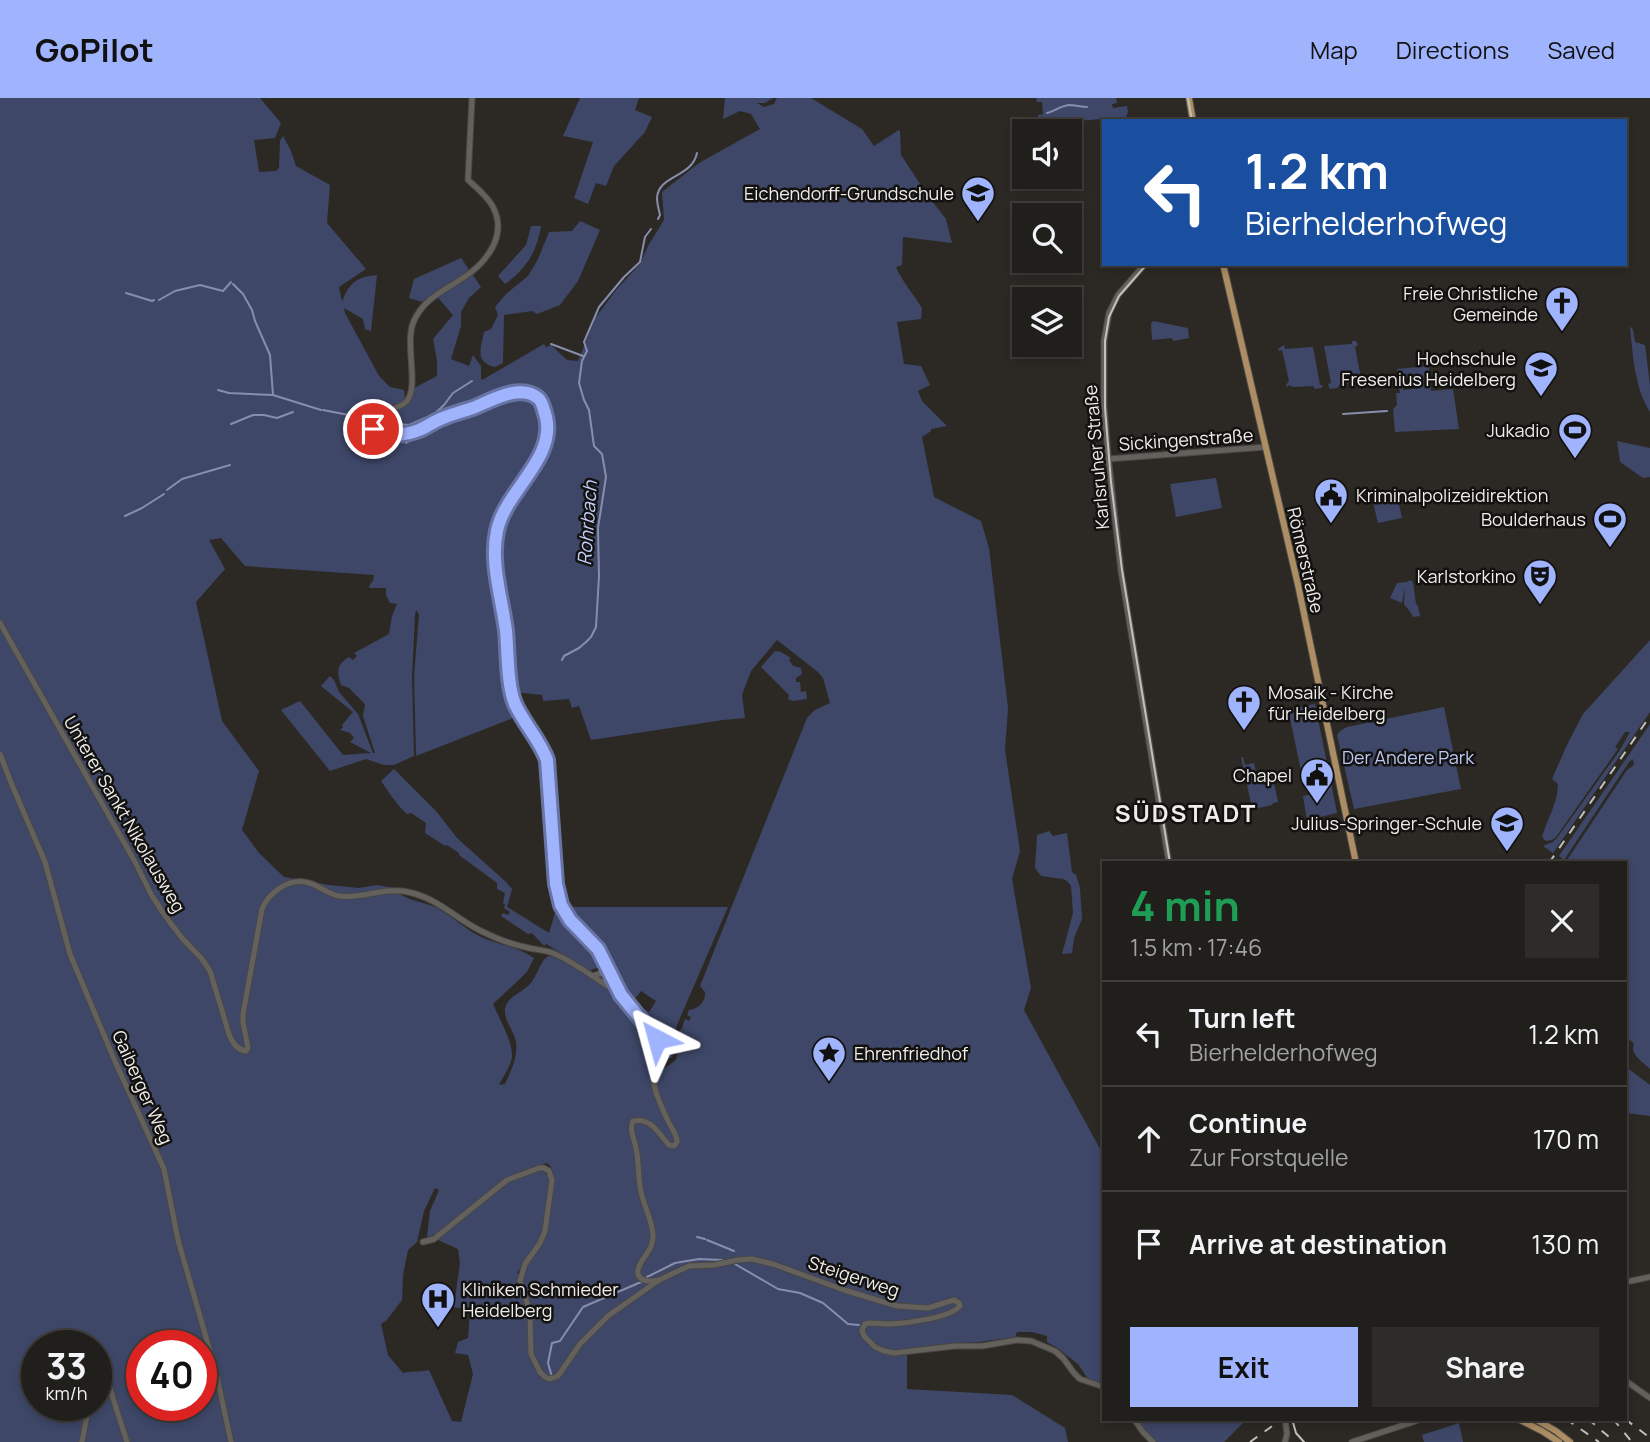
<!DOCTYPE html>
<meta charset="utf-8">
<style>
body{margin:0;font-family:Manrope,sans-serif;background:#2d2c29;color:#f1f3f6;height:100vh;display:flex;flex-direction:column;font-size:26px;white-space:nowrap}
*{box-sizing:border-box;margin:0}
p{font-size:23px;color:#a2a2a3}
.icon{flex:none;width:38px;height:38px;fill:none;stroke:currentColor;stroke-width:2;stroke-linecap:round;stroke-linejoin:round}
.map{position:relative;flex:1;overflow:hidden}
.side{position:absolute;left:1102px;top:763px;width:525px;height:560px;display:flex;flex-direction:column;background:#211f1c;border-radius:0px;box-shadow:0 4px 10px #0003,0 0 0 2px #3e3d3b}
.side>*{flex:none}
.hud{position:absolute;left:1102px;top:21px;width:525px;height:147px;border-radius:0px;box-shadow:0 4px 10px #0003,0 0 0 2px #3e3d3b;background:#1a4fa0;color:#fff;overflow:hidden}
.controls{position:absolute;left:1012px;top:21px;display:grid;gap:14px}
.controls a{display:grid;place-items:center;width:70px;height:70px;border-radius:0px;background:#211f1c;box-shadow:0 4px 10px #0003,0 0 0 2px #3e3d3b;font-size:35px}
.speed{position:absolute;left:21px;top:1232px;display:flex;gap:14px;font-size:35px;font-weight:700;text-align:center}
.speed>*{display:grid;place-content:center;width:91px;height:91px;border-radius:50%;background:#211f1c;box-shadow:0 4px 10px #0003,0 0 0 2px #3e3d3b;line-height:1}
.speed small{font-size:18px;font-weight:400}
.speed .limit{border:10px solid #d22;background:#fff;color:#111}
.pin{position:absolute;display:grid;place-items:center;width:60px;height:60px;color:#fff;margin:-30px;border:4px solid #fff;border-radius:50%;box-shadow:0 2px 7px #0007}
.me{position:absolute;width:77px;margin:-38px;rotate:321deg;stroke-linejoin:round;filter:drop-shadow(0 0 5px #0008)}
.turn{display:flex;align-items:center;gap:24px;height:147px;padding:0 28px;font-size:32px}
.turn .icon{width:91px;height:91px;stroke-width:2.5}
.turn b{display:block;font-size:49px;line-height:60px}
.round{display:grid;place-items:center;flex:none;width:74px;height:74px;border-radius:0px;background:#2d2c29}
.overview{display:flex;align-items:center;justify-content:space-between;height:119px;padding:0 28px}
h1{font-size:42px;font-weight:700;line-height:52px;color:#1e9e55}
.action{display:flex;gap:14px;margin-top:auto;padding:14px 28px}
.action a{flex:1;height:80px;border-radius:0px;background:#a0b3fd;color:#111;font-size:28px;font-weight:700;line-height:80px;text-align:center}
.action a+a{background:#2d2c29;color:#f1f3f6}
ul{padding:0;list-style:none}
li{display:flex;align-items:center;gap:21px;height:105px;padding:0 28px;border-top:2px solid #3e3d3b}
li div{flex:1}
li b{display:block;font-size:26px}
li em{font-style:normal}
header{display:flex;align-items:center;gap:42px;box-sizing:border-box;height:98px;padding:0 35px;background:#a0b3fd;color:#111}
header strong{font-size:33px}
nav{display:flex;gap:38px;margin-inline-start:auto;font-size:24px}
.map>svg:first-child{display:block}
.green{fill:#3e4768;fill-rule:evenodd}
.lines{fill:none;stroke-linecap:round;stroke-linejoin:round}
.stream{stroke:#878ead;stroke-width:2}
.tertiary-casing{stroke:#494744;stroke-width:7}
.secondary-casing{stroke:#494744;stroke-width:7}
.primary-casing{stroke:#494744;stroke-width:8}
.tertiary{stroke:#64615d;stroke-width:5}
.secondary{stroke:#64615d;stroke-width:5}
.primary{stroke:#ad8d64;stroke-width:6}
.tram{stroke:#c2c0bd;stroke-width:2}
.rail{stroke:#c2c0bd;stroke-width:2;stroke-dasharray:9 9;stroke-linecap:butt}
.route-casing{stroke:#6874a4;stroke-width:18}
.route{stroke:#a0b3fd;stroke-width:12}
.labels{text-anchor:middle;dominant-baseline:central;stroke-width:5;stroke-linejoin:round;paint-order:stroke}
.poi-label{font-size:18px;fill:#efedea;stroke:#131210;text-anchor:end}
.street-label{font-size:18px;fill:#efedea;stroke:#131210}
.park-label{font-size:18px;fill:#bcc8f3;stroke:#131210}
.water-label{font-size:19px;font-style:italic;fill:#c1cef9;stroke:#131210}
.district-label{font-size:24px;font-weight:bold;letter-spacing:2px;fill:#efedea;stroke:#131210}
</style>
<header>
<strong>GoPilot</strong>
<nav><a>Map</a><a>Directions</a><a>Saved</a></nav>
</header>
<div class="map">
<svg width="1650" height="1344" viewBox="0 0 1650 1344">
<rect width="100%" height="100%" fill="#2c2925"/>
<g class="green">
<path d="M0,0H260L281,25L275,40L254,42L259,74L276,73L279,70L280,43L283,38L291,53L296,68L330,87L327,125L366,171L339,189L342,204C349,185 356,179 377,177L371,233L365,231L363,221L344,210L345,215L379,278L390,289L404,292L405,300L414,290L437,278V263L433,241L453,217L434,195L422,204L409,200L414,181L461,160L481,189L469,200L461,214V228L451,261L469,268L473,257L481,268V280L482,282L544,246L546,249L551,247L567,262L578,263L596,219L616,192L640,166L648,148L664,122L662,94L699,65L760,31L751,16L740,13L723,21L725,0H773L765,5H757L764,9L774,6L777,0H811L862,31L874,48L899,32L900,33L901,57L928,98L946,121L952,145L903,139L902,167L896,169C902,183 914,197 922,210L921,221L897,224L904,266L921,268L930,287L918,293L922,303L947,328L931,331V333L922,339L934,399L981,423L989,450L1008,610L1005,652L1020,753L1012,781L1031,890L1024,912L1104,1058V1286L1088,1281L1078,1266L1056,1249L1047,1244V1238L1032,1234H1017L1015,1239L979,1244L942,1246L904,1251L907,1256V1291L1012,1297L1065,1330L1068,1344H0ZM221,440L245,468L374,477L373,483L370,486L369,490H386V497L390,505L397,506L392,518L389,536L354,555L357,558L353,562L349,559C336,567 337,574 341,587L349,590L365,606L363,618L375,655H373L358,616L339,594L334,582L330,578L321,588L353,614L342,627L343,629L340,632L350,635L354,640L350,644L371,655L343,657L300,603L281,612L330,673L366,661L384,667H394L414,658L412,578L415,517L416,512L419,516L414,579L416,658L518,618L509,604L502,525L495,482L503,481L509,527L515,594L542,597L543,603L569,601L572,610L579,608L591,642L723,622L745,620L742,597L751,573L777,542L818,574L823,580L830,605L815,612L807,620L702,883L700,888L705,894C706,903 699,911 689,912L687,917L691,919L689,923L685,921L682,930C674,939 679,951 676,962L658,975L653,974C657,966 663,958 660,948C655,936 628,907 618,898C606,888 561,858 548,858C539,865 538,877 530,886C524,893 510,898 506,907C501,919 514,932 516,944C518,959 511,973 505,986L499,987C503,978 513,966 512,955C510,939 500,922 493,906L527,874L534,860C518,849 500,847 483,840C466,832 453,819 437,810C423,803 403,803 394,790L377,787L359,790L329,787L284,779L259,755L242,732L259,673L222,623L196,504L225,471L209,442ZM547,1065L551,1069L554,1085L547,1132L543,1142L526,1167L522,1177L517,1175L541,1138L545,1125L550,1081L544,1073H536L513,1080L436,1141L458,1151L460,1165L454,1209L470,1212L468,1240L458,1244L455,1255L468,1257L473,1276L461,1324L452,1323L429,1272C419,1275 413,1272 403,1275L388,1257L381,1226L386,1223L402,1202L403,1177L408,1152L417,1144L424,1113L435,1090L439,1092L430,1113L427,1138L429,1140L438,1134L507,1080ZM37,1248H96V1307H37ZM142,1248H201V1307H142Z"/>
<path d="M580,0H639L635,12L652,19L645,34L614,68L606,88L596,85L588,106L574,100L593,44L563,38Z"/>
<path d="M1036,0H1116L1117,5L1112,6L1113,10L1127,8L1128,14L1126,19L1039,26L1038,17L1043,16L1042,4H1037Z"/>
<path d="M580,123L600,132L578,183L560,207L537,216L532,213L504,217L503,265L495,269C474,264 481,250 484,234L491,231L498,217L495,209L506,196L528,178L538,161L549,134L572,133Z"/>
<path d="M531,128H541C537,154 526,171 505,186L498,178L526,147Z"/>
<path d="M1153,223L1188,230L1189,240L1173,243L1172,240L1152,242L1151,226Z"/>
<path d="M1630,228L1633,232L1635,244L1645,247L1650,287V314C1634,288 1633,257 1630,228Z"/>
<path d="M1352,243H1356L1358,247L1355,249L1361,280L1365,283L1361,288L1360,285L1340,286L1337,290L1330,291L1328,286L1331,285L1324,248L1352,246Z"/>
<path d="M1284,247L1285,251L1313,249L1320,287H1323L1321,290L1315,291L1313,288L1293,289L1289,287L1287,289L1286,287L1289,283L1282,252L1279,253L1278,251Z"/>
<path d="M1429,268L1431,293L1453,291L1459,331L1395,334L1393,311L1397,307L1396,295H1400L1398,284L1402,283L1403,292L1419,290L1418,279L1398,281L1397,271Z"/>
<path d="M1617,343L1650,350V379L1643,380L1620,364Z"/>
<path d="M1216,380L1222,410L1176,419L1170,386Z"/>
<path d="M1398,402L1402,420L1378,425L1373,404Z"/>
<path d="M1410,482L1413,484L1416,506L1418,508L1420,518L1413,519L1411,515L1404,506L1405,489L1402,505L1390,500L1397,485L1407,484Z"/>
<path d="M1650,542V614L1553,755L1543,748L1553,744L1557,740L1620,652L1630,634H1625L1615,649L1618,651L1556,739L1552,742L1546,743L1542,739C1547,722 1558,704 1558,686L1552,681L1567,647L1583,616Z"/>
<path d="M775,553L781,554L791,560L789,562L793,568L801,570L802,576L796,580V584H800L801,594L806,593L807,601L793,603L788,601L789,597L761,569Z"/>
<path d="M1315,606L1337,715L1307,722L1303,698L1323,694L1319,679L1303,682L1288,611Z"/>
<path d="M1444,609L1461,691L1354,711L1337,637L1340,633L1347,629Z"/>
<path d="M1650,626V971C1643,964 1629,956 1634,946L1630,942L1626,947V765H1565L1627,672L1634,667L1633,661L1629,664L1564,762L1559,758Z"/>
<path d="M1241,659H1243L1245,667L1254,665L1257,678L1272,675L1278,704L1273,705L1272,707L1250,712L1252,710Z"/>
<path d="M394,671L436,713L457,740L506,784L512,791L507,809L549,835L555,815L558,817L557,819C575,834 593,846 599,869L589,873L548,847L547,845L544,848L532,835L528,836L501,818L503,815L508,817L510,814L504,810L505,806L503,805L505,795L497,791V785L459,757V755L447,747L445,748L425,735L426,725L411,715L407,716C396,706 389,694 381,683Z"/>
<path d="M1049,733L1053,738L1067,735L1072,774L1076,777L1080,790L1082,821L1074,840L1072,855L1062,856L1073,815L1071,788L1067,783L1063,781L1041,778L1035,770L1037,737Z"/>
<path d="M565,809H728L677,927C673,939 675,951 672,960H667L665,958L667,946L665,936L658,929L644,922L633,908L634,904L649,914L656,903L641,893L634,902L619,884H617L600,848L575,823Z"/>
<path d="M1626,969L1650,987V1018L1626,1015Z"/>
<path d="M1137,1321H1247L1224,1344H1157L1143,1330Z"/>
<path d="M1459,1325L1463,1344H1424L1422,1337Z"/>
</g>
<g class="lines">
<g class="stream">
<path d="M1047,15C1055,13 1060,8 1069,7C1075,7 1081,9 1087,9"/>
<path d="M658,121L660,117C659,113 657,105 657,100C658,77 692,80 697,55"/>
<path d="M233,186L243,196L252,212L255,223L270,257L273,297"/>
<path d="M126,195L152,203L154,202"/>
<path d="M159,202L175,193L200,187L223,193L231,184"/>
<path d="M551,246L583,258"/>
<path d="M218,292L229,295L273,297L321,312"/>
<path d="M323,312L369,321"/>
<path d="M1343,316L1387,313"/>
<path d="M375,321L383,325L409,327L425,320L431,319L444,307L453,295L472,283"/>
<path d="M231,326L253,317H264L277,320L293,314"/>
<path d="M406,345L411,342L415,336"/>
<path d="M167,392L182,381L230,367"/>
<path d="M125,418L142,410L164,396"/>
<path d="M562,562L564,558L579,550L586,544L591,539L596,529L599,478L598,430L606,379L602,356L594,348L589,312L584,302L579,285L582,263L587,253L584,244L599,209L624,179L640,164L645,139L651,131"/>
<path d="M697,1139L705,1141"/>
<path d="M707,1142L734,1153"/>
<path d="M735,1166L778,1191L800,1195L823,1205L848,1226L859,1227"/>
<path d="M647,1179L675,1165L699,1161L722,1162"/>
<path d="M552,1279L548,1265L552,1245L560,1243L583,1209L641,1184"/>
</g>
<g class="tertiary-casing">
<g id="tertiary">
<path d="M472,0L468,82C477,90 488,99 493,109C508,138 486,165 463,180C443,193 423,201 413,225C405,247 419,288 407,303C399,313 374,312 371,323C370,329 373,333 379,335C389,338 405,336 416,333C424,331 431,325 439,321C450,316 463,314 474,309C484,305 493,300 503,297C532,288 547,302 548,331C548,362 512,390 501,419C486,457 503,500 507,539C509,559 508,582 514,602C520,624 539,640 547,662L556,787L561,807L570,822L598,851L621,897L659,942C670,964 650,969 654,986C656,998 663,1012 668,1023C672,1031 677,1036 677,1044L674,1048L669,1047C659,1036 651,1019 633,1023C629,1032 634,1040 636,1050C639,1064 638,1079 641,1094C644,1108 652,1122 653,1137C654,1153 640,1160 638,1172C636,1184 651,1184 659,1182"/>
<path d="M0,525L134,762L152,798L166,819L182,840L202,861L210,873L229,936C232,944 237,952 246,953L248,950L243,924V916L262,811C269,794 290,779 309,785C320,788 328,796 339,798C361,801 384,789 408,794C438,800 457,822 483,834C497,841 513,847 529,850C537,852 547,852 555,856C574,864 600,884 619,895"/>
<path d="M0,656L12,687L45,764L70,856L114,961L164,1071L178,1142L216,1274L231,1344"/>
<path d="M592,878L602,875L606,867"/>
<path d="M423,1144L434,1141L507,1082L539,1070H544L549,1073L552,1082L545,1133L540,1145L525,1166L520,1183L530,1214L531,1256L540,1274L545,1279L550,1281L558,1278L580,1246L608,1218L659,1182L689,1168L714,1167L738,1162L752,1161L773,1166L844,1192L897,1208L928,1210L954,1202L959,1205L960,1208C950,1220 907,1225 891,1226C884,1226 876,1225 869,1225L865,1226L862,1232L864,1238L875,1249L884,1253L894,1255L955,1248H982L1017,1242L1031,1243L1055,1253L1063,1260L1074,1275L1080,1281L1104,1289"/>
<path d="M96,1266L101,1268L105,1275L127,1344"/>
<path d="M1134,1321L1143,1334L1153,1344"/>
<path d="M82,1344L89,1307"/>
</g>
</g>
<g class="secondary-casing">
<g id="secondary">
<path d="M1145,166L1118,197L1109,215L1104,243V306L1108,357L1121,473L1169,765"/>
<path d="M1108,361L1266,349"/>
<path d="M1626,1184L1650,1179"/>
<path d="M1626,1283L1650,1300"/>
<path d="M1285,1344L1287,1336L1285,1321"/>
<path d="M1352,1344L1422,1321"/>
</g>
</g>
<g class="primary-casing">
<g id="primary">
<path d="M1189,0L1193,23"/>
<path d="M1223,166L1298,487L1356,765"/>
<path d="M1518,1321L1542,1333L1559,1344"/>
<path d="M1535,1321L1556,1333L1570,1344"/>
</g>
</g>
<use href="#tertiary" class="tertiary"/>
<use href="#secondary" class="secondary"/>
<use href="#primary" class="primary"/>
<g class="tram">
<path d="M1188,0L1192,23"/>
<path d="M1147,166L1119,198L1109,219L1105,243V310L1111,384L1122,472L1170,765"/>
<path d="M1292,1321L1296,1335L1304,1344"/>
</g>
<g class="rail">
<path d="M1549,765L1650,618"/>
<path d="M1566,1321L1599,1344"/>
<path d="M1588,1321L1615,1344"/>
<path d="M1613,1321L1632,1344"/>
<path d="M1625,1321L1649,1339"/>
<path d="M1250,1344L1282,1321"/>
</g>
</g>
<g class="lines">
<g class="route-casing">
<path id="route" d="M373,331C384,340 407,337 419,332C427,329 434,323 443,320C452,316 463,313 473,310C490,303 520,285 538,300C543,304 544,313 546,319C556,361 505,393 497,433C490,465 502,501 506,533C508,554 507,587 515,606C524,626 540,642 547,662L556,786L561,807L570,822L598,851L621,897L657,941"/>
</g>
<use href="#route" class="route"/>
</g>
<defs>
<g id="school-pin" transform="scale(1.75)"><path d="M0 17L-7.5 6A9.5 9.5 0 1 1 7.5 6Z" fill="#a0b3fd" stroke="#131210"/><path d="M0-5L7-2L0 1L-7-2ZM-4 1L0 2.5L4 1V4Q0 6-4 4Z" fill="#111"/></g>
<g id="church-pin" transform="scale(1.75)"><path d="M0 17L-7.5 6A9.5 9.5 0 1 1 7.5 6Z" fill="#a0b3fd" stroke="#131210"/><path d="M-1.2-6h2.4v3.5h3.3v2.4h-3.3V6h-2.4V-.1h-3.3v-2.4h3.3Z" fill="#111"/></g>
<g id="university-pin" transform="scale(1.75)"><path d="M0 17L-7.5 6A9.5 9.5 0 1 1 7.5 6Z" fill="#a0b3fd" stroke="#131210"/><path d="M0-5L7-2L0 1L-7-2ZM-4 1L0 2.5L4 1V4Q0 6-4 4Z" fill="#111"/></g>
<g id="stadium-pin" transform="scale(1.75)"><path d="M0 17L-7.5 6A9.5 9.5 0 1 1 7.5 6Z" fill="#a0b3fd" stroke="#131210"/><path d="M0-5a6.5 5 0 1 0 0 10a6.5 5 0 1 0 0-10ZM-3.5-1.8h7v3.6h-7Z" fill="#111"/></g>
<g id="civic-pin" transform="scale(1.75)"><path d="M0 17L-7.5 6A9.5 9.5 0 1 1 7.5 6Z" fill="#a0b3fd" stroke="#131210"/><path d="M-.6-6.5H3V-4.5H.6V-3L4-1V1h2V6H-6V1h2V-1L-.6-3ZM-1.2 2.5V6h2.4V2.5Z" fill="#111"/></g>
<g id="theatre-pin" transform="scale(1.75)"><path d="M0 17L-7.5 6A9.5 9.5 0 1 1 7.5 6Z" fill="#a0b3fd" stroke="#131210"/><path d="M-5-5.5Q0-4 5-5.5V0Q5 5 0 6Q-5 5-5 0ZM-3.3-2.5H-1v1.5H-3.3ZM1-2.5H3.3v1.5H1ZM-2.8 1Q0 5.5 2.8 1Z" fill="#111"/></g>
<g id="sight-pin" transform="scale(1.75)"><path d="M0 17L-7.5 6A9.5 9.5 0 1 1 7.5 6Z" fill="#a0b3fd" stroke="#131210"/><path d="M0-6L1.8-2.2L6-1.7L2.9 1.2L3.7 5.4L0 3.3L-3.7 5.4L-2.9 1.2L-6-1.7L-1.8-2.2Z" fill="#111"/></g>
<g id="hospital-pin" transform="scale(1.75)"><path d="M0 17L-7.5 6A9.5 9.5 0 1 1 7.5 6Z" fill="#a0b3fd" stroke="#131210"/><path d="M-5-5h3v3.5h4V-5h3V5h-3V1.5h-4V5h-3Z" fill="#111"/></g>
</defs>
<g fill-rule="evenodd">
<use href="#school-pin" x="978" y="95"/>
<use href="#church-pin" x="1562" y="205"/>
<use href="#university-pin" x="1541" y="270"/>
<use href="#stadium-pin" x="1575" y="332"/>
<use href="#civic-pin" x="1331" y="397"/>
<use href="#stadium-pin" x="1610" y="421"/>
<use href="#theatre-pin" x="1540" y="478"/>
<use href="#church-pin" x="1244" y="604"/>
<use href="#civic-pin" x="1317" y="677"/>
<use href="#school-pin" x="1507" y="725"/>
<use href="#sight-pin" x="829" y="955"/>
<use href="#hospital-pin" x="438" y="1201"/>
</g>
<g class="labels">
<g class="poi-label">
<text x="954" y="95">Eichendorff-Grundschule</text>
<text x="1538" y="195">Freie Christliche<tspan x="1538" dy="21">Gemeinde</tspan></text>
<text x="1516" y="260">Hochschule<tspan x="1516" dy="21">Fresenius Heidelberg</tspan></text>
<text x="1550" y="332">Jukadio</text>
<text x="1356" y="397" text-anchor="start">Kriminalpolizeidirektion</text>
<text x="1586" y="421">Boulderhaus</text>
<text x="1516" y="478">Karlstorkino</text>
<text x="1268" y="594" text-anchor="start">Mosaik - Kirche<tspan x="1268" dy="21">für Heidelberg</tspan></text>
<text x="1292" y="677">Chapel</text>
<text x="1482" y="725">Julius-Springer-Schule</text>
<text x="854" y="955" text-anchor="start">Ehrenfriedhof</text>
<text x="462" y="1191" text-anchor="start">Kliniken Schmieder<tspan x="462" dy="21">Heidelberg</tspan></text>
</g>
<g class="street-label">
<text transform="translate(1186 341) rotate(-4)">Sickingenstraße</text>
<text transform="translate(1096 359) rotate(-95)">Karlsruher Straße</text>
<text transform="translate(1306 462) rotate(77)">Römerstraße</text>
<text transform="translate(125 716) rotate(60)">Unterer Sankt Nikolausweg</text>
<text transform="translate(143 989) rotate(66)">Gaiberger Weg</text>
<text transform="translate(854 1178) rotate(18)">Steigerweg</text>
</g>
<g class="park-label">
<text x="1408" y="659">Der Andere Park</text>
</g>
<g class="water-label">
<text transform="translate(587 425) rotate(-86)">Rohrbach</text>
</g>
<g class="district-label">
<text x="1186" y="714">SÜDSTADT</text>
</g>
</g>
</svg>
<div class="controls">
<a><svg class="icon" aria-label="sound" viewBox="0 0 24 24"><path d="M4 9h4l5-4v14l-5-4H4zM17 9q2 3 0 6"/></svg></a>
<a><svg class="icon" aria-label="search" viewBox="0 0 24 24"><circle cx="10" cy="10" r="6"/><path d="M15 15l6 6"/></svg></a>
<a><svg class="icon" aria-label="layers" viewBox="0 0 24 24"><path d="M12 4l9 5-9 5-9-5zM3 14l9 5 9-5"/></svg></a>
</div>
<div class="speed"><div>33<small>km/h</small></div><div class="limit">40</div></div>
<div class="pin" style="left:373px;top:331px;background:#d93025"><svg class="icon" aria-label="arrive" viewBox="0 0 24 24"><path d="M6 21V4h12l-3 4 3 4H6"/></svg></div>
<svg class="me" style="left:657px;top:941px" viewBox="-20 -20 40 40"><path d="M0-17L14 15 0 8-14 15z" fill="#a0b3fd" stroke="#fff" stroke-width="4"/></svg>
<div class="hud">
<div class="turn"><svg class="icon" aria-label="left" viewBox="0 0 24 24"><path d="M17 20v-9H6M10 6l-5 5 5 5"/></svg><div><b>1.2 km</b>Bierhelderhofweg</div></div>
</div>
<section class="side">
<div class="overview"><div><h1>4 min</h1><p>1.5 km · 17:46</p></div><a class="round"><svg class="icon" aria-label="close" viewBox="0 0 24 24"><path d="M6 6l12 12M18 6L6 18"/></svg></a></div>
<ul>
<li><svg class="icon" aria-label="left" viewBox="0 0 24 24"><path d="M17 20v-9H6M10 6l-5 5 5 5"/></svg><div><b>Turn left</b><p>Bierhelderhofweg</p></div><em>1.2 km</em></li>
<li><svg class="icon" aria-label="ahead" viewBox="0 0 24 24"><path d="M12 20V5M6 11l6-6 6 6"/></svg><div><b>Continue</b><p>Zur Forstquelle</p></div><em>170 m</em></li>
<li><svg class="icon" aria-label="arrive" viewBox="0 0 24 24"><path d="M6 21V4h12l-3 4 3 4H6"/></svg><div><b>Arrive at destination</b></div><em>130 m</em></li>
</ul>
<div class="action"><a>Exit</a><a>Share</a></div>
</section>
</div>
